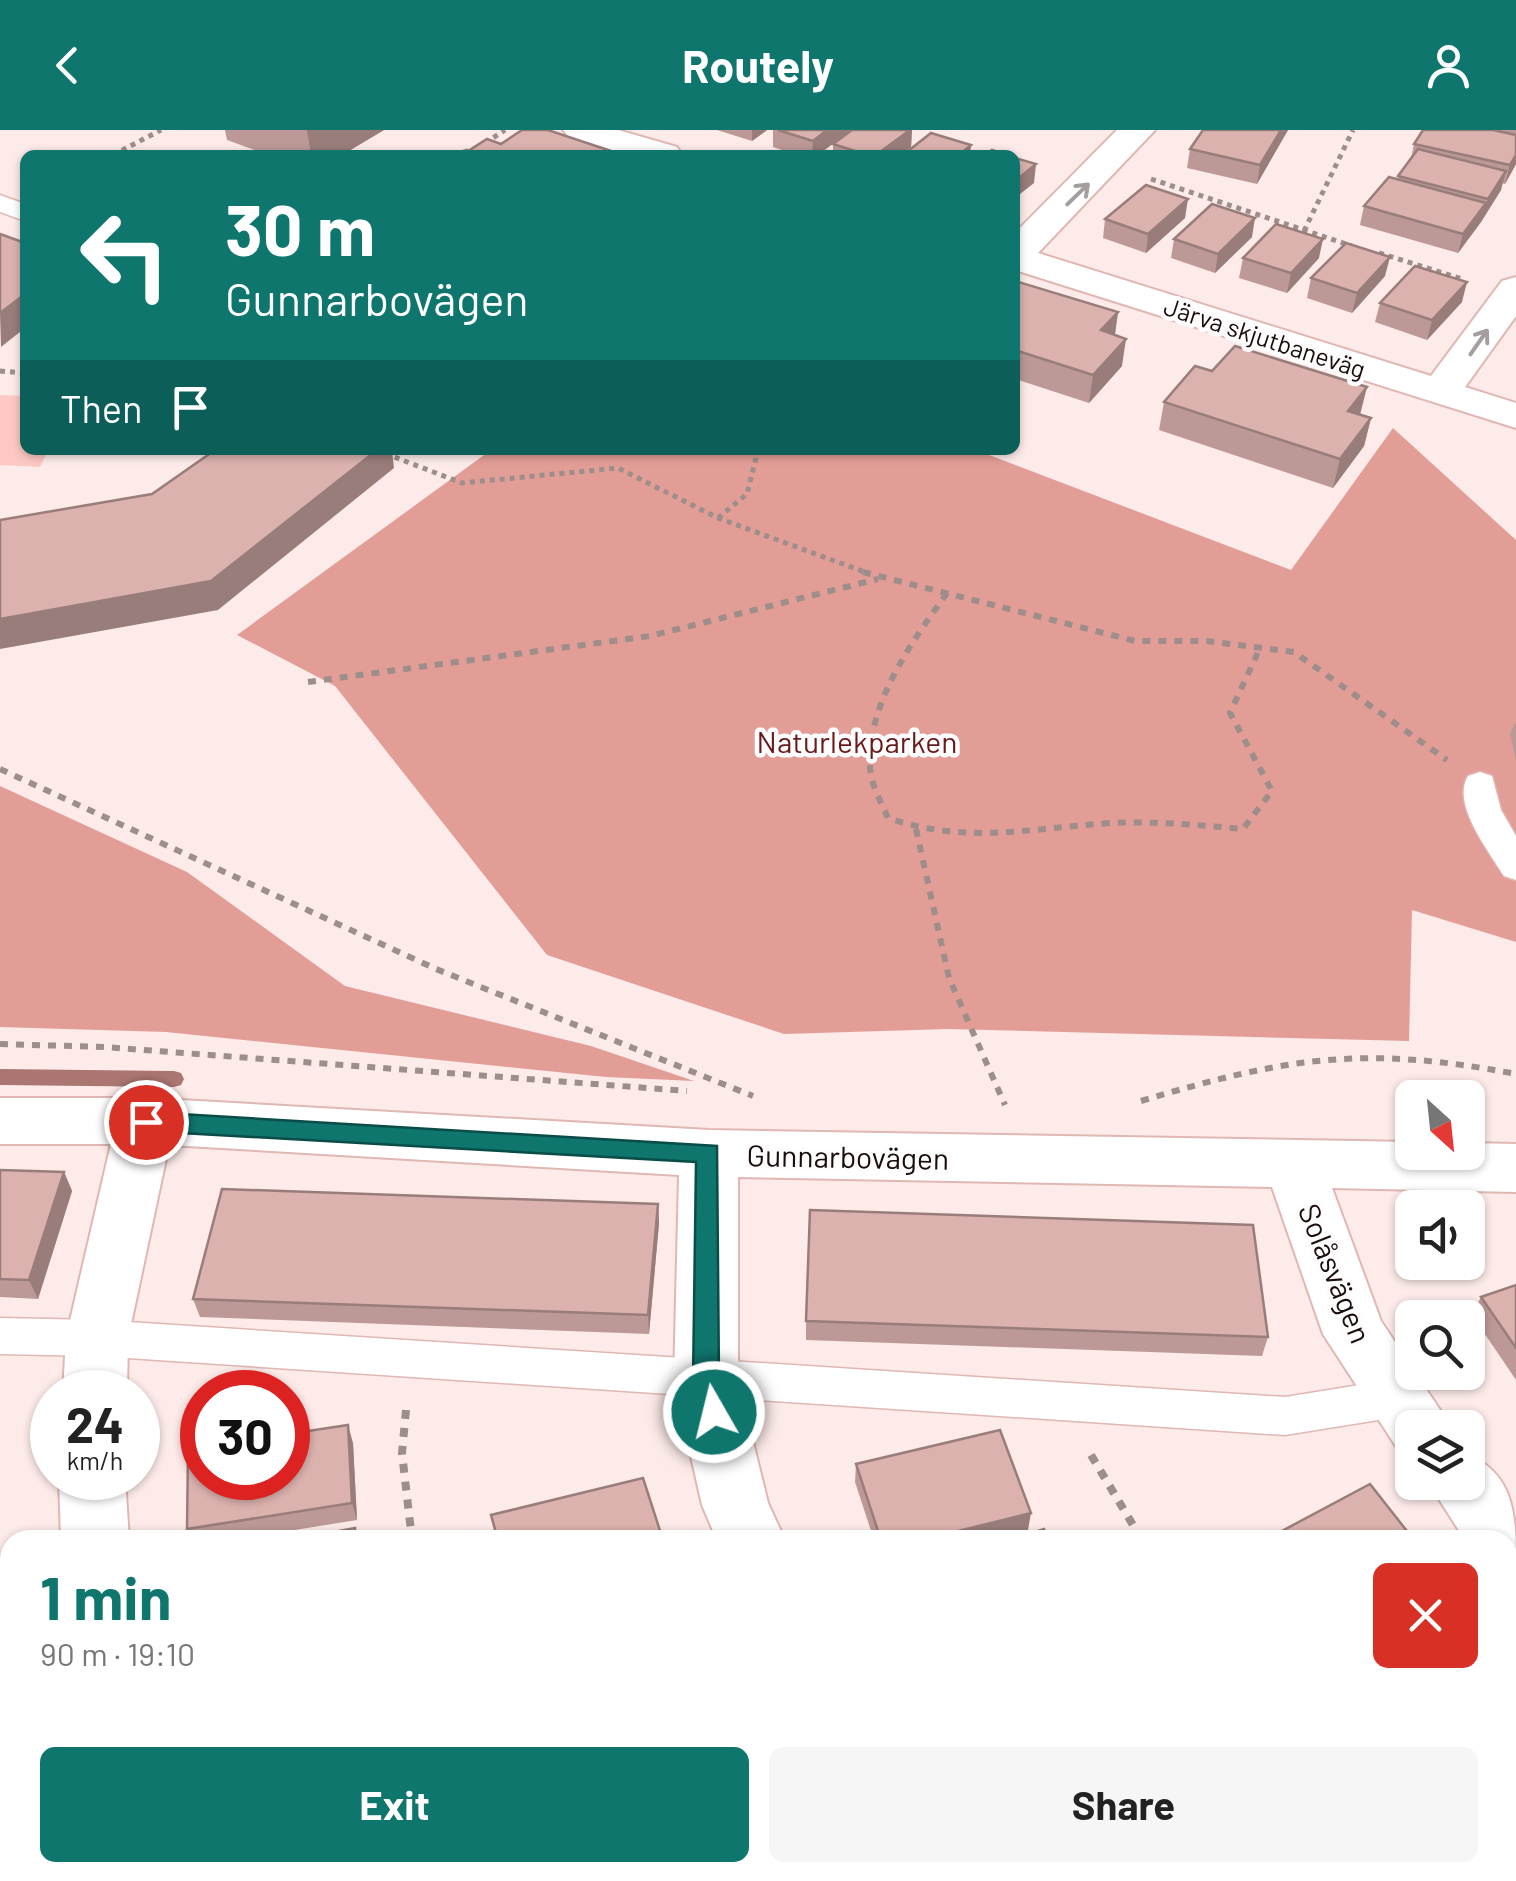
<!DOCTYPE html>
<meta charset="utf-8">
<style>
body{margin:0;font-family:Barlow,sans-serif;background:#f6f6f6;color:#222;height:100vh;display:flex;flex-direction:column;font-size:38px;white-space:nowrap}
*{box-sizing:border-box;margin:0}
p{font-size:32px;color:#767676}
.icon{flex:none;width:55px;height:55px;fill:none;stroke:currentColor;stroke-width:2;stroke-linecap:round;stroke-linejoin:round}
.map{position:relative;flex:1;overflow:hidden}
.drawer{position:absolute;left:0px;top:1400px;width:1518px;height:352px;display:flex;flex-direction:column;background:#fff;border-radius:30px 30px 0 0;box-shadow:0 2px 8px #0004}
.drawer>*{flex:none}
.banner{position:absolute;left:20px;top:20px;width:1000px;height:305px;border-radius:15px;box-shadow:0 2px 8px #0004;background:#0f766e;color:#fff;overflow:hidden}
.needle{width:65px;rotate:153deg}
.controls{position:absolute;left:1395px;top:950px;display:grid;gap:20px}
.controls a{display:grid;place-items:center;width:90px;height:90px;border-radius:15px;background:#fff;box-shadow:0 2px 8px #0004;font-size:50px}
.speed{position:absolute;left:30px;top:1240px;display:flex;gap:20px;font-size:50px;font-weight:700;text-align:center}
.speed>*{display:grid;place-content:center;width:130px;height:130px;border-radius:50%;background:#fff;box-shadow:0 2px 8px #0004;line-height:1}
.speed small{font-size:25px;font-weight:400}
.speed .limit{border:15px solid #d22;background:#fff;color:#111}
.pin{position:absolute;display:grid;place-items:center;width:85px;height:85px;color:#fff;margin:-42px;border:5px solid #fff;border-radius:50%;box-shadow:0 2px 10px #0007}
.me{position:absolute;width:110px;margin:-55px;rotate:352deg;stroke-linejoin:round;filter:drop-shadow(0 0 8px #0008)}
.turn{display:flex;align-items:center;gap:35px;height:210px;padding:0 40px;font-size:45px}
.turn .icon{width:130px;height:130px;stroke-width:2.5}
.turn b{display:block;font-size:70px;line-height:85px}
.then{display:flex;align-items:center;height:95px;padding:0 40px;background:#0003;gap:20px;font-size:38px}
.round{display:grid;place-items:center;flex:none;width:105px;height:105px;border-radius:15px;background:#f6f6f6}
.head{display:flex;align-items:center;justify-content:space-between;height:170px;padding:0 40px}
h1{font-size:60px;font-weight:700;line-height:75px;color:#0f766e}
.action{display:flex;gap:20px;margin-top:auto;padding:20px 40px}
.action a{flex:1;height:115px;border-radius:15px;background:#0f766e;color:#fff;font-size:40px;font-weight:700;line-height:115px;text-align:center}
.action a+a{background:#f6f6f6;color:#222}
header{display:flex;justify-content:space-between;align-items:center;height:130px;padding:0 40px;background:#0f766e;color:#fff;font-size:45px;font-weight:700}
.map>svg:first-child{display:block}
.green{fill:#fdc8c3}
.forest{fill:#e39d97}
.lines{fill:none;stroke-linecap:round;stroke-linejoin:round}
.stream{fill:#ab7672;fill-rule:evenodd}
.service-casing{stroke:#e0b7b2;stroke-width:3}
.minor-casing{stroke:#e0b7b2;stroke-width:4}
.path-far2{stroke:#9d8d8b;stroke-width:5;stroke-dasharray:5 5;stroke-linecap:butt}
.path-far1{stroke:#9d8d8b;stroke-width:6;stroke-dasharray:8 8;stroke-linecap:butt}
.path{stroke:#9d8d8b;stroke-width:8;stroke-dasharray:9 9;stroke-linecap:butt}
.service{fill:#fff;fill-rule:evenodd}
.minor{fill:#fff;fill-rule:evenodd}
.wall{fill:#bc9996}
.shaded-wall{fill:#997d7a}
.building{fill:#dbb2ae;stroke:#997d7a;stroke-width:2.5}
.oneway{stroke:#a49e9e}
.route{fill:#0f766e;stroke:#0a4d48;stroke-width:2.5}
.labels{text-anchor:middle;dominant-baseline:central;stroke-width:9;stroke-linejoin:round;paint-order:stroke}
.far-street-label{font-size:25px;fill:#1b0d0c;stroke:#fdfdfd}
.park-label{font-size:30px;fill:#6a191a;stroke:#fdfdfd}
.street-label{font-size:30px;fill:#1b0d0c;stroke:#fdfdfd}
</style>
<header><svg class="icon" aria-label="back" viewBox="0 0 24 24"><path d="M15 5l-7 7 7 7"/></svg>Routely<svg class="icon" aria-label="person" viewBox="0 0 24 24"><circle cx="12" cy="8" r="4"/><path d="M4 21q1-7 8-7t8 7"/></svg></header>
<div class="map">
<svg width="1516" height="1751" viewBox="0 0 1516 1751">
<rect width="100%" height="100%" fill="#fdebe9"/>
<path class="green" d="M0,265L25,266V320H48L40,337L0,335Z"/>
<g class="forest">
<path d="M1393,298L1516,410V812L1412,780L1409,911L948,899L784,904L547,825L335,556L237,505L491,320H976L1291,440Z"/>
<path d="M0,656L187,742L345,856L591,916L694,951L606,947L166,902L0,897Z"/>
</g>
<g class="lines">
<path class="stream" d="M0,939L174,941L181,943L184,949L181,955L174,957L0,955Z"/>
<g class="service-casing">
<g id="service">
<path d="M0,65L25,74V91L0,82Z"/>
<path d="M1480,642L1492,646L1501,680L1516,706V750L1504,746C1489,721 1451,674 1468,646Z"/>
<path d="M0,1188L97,1190L1285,1267L1397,1249L1412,1254L1419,1268L1412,1282L1397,1287L1285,1305L97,1226L0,1224Z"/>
</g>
</g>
<g class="minor-casing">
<g id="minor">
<path d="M563,0H618L677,17L682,25H627L569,7Z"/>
<path d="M1117,0H1155L1038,123L1431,246L1502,151L1516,147V186L1465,257L1516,273V298L1015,140V103Z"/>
<path d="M0,968H145L709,1000L1412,1012V1022H1468V1013L1516,1014V1062L1332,1058L1381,1191L1452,1298H1412V1324L1397,1318L1323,1204L1272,1057L738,1047V1251L768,1373L785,1410H717L702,1375L674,1251L679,1045L169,1015L128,1208L127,1262H63L66,1208L111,1014H0Z"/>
<path d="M1468,1325C1516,1344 1516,1390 1516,1437L1508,1440V1410H1465L1428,1352H1468Z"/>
<path d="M59,1348H125L129,1410H61Z"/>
<rect x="80" y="1742" width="74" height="9"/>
<path d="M861,1742H936L939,1751H864Z"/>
</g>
</g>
<g class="path-far2">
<path d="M485,13L505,0"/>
<path d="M113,25L161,0"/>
<path d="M454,25L474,19"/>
<path d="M1151,49L1352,116"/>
<path d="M1304,101L1353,0"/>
<path d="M1379,123L1462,149"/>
<path d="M0,241L25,243"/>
<path d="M376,320L462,353L618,338L718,388L870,444"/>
<path d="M718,388L747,364L758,320"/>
</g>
<g class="path-far1">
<path d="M863,442L1135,511H1207L1294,522L1447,630"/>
<path d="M947,463C912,512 867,573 870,637C871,655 881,672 888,688C970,715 1029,698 1111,693C1155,691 1199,695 1243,699L1272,661L1230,583L1260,518"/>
<path d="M308,552L650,506L878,449"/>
<path d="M0,639L436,839L753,966"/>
<path d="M916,699L949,848L1005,975"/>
<path d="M0,914L104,917L687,961"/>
<path d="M1141,971C1288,927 1364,915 1516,944"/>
</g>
<g class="path">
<path d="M406,1280L402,1323L412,1410"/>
<path d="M1091,1325L1142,1410"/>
<path d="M489,1742L492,1751"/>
<path d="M1352,1742L1359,1751"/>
</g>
<use href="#service" class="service"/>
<use href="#minor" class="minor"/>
</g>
<g class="wall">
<path d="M225,0H384L342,25H268L227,10Z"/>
<path d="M717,0H767L752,11Z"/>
<path d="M773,0H851L818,25H797L773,17Z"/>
<path d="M852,0H912L911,17L900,25H833V14Z"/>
<path d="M1203,0H1288L1257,54L1187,38L1190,19Z"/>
<path d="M1423,0H1516V34L1505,54L1502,53L1501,60L1481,92L1458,123L1360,95L1364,76L1397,49L1411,29L1414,14Z"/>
<path d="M1185,88L1146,123L1103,108L1105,89Z"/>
<path d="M1252,107L1215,143L1171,128L1174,109Z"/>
<path d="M1243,128H1319L1287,163L1239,148Z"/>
<path d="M1385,146L1352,183L1307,168L1311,148Z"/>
<path d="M1015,151L1118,182L1115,205L1122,236L1089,273L1015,249Z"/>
<path d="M1462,172L1427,210L1375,192L1380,173Z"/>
<path d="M1164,272L1360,285L1371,288L1364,316L1333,358L1159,300Z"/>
<path d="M1514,594H1516V631L1510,604Z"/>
<path d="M0,1040L64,1042L72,1061L38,1169L0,1167Z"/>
<path d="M658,1074L659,1093L649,1204L200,1187L193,1169Z"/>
<path d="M1516,1155V1250L1472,1185L1481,1167Z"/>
<path d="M806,1191L1268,1207L1262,1226L806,1210Z"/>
<path d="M353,1313L357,1390L232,1410H192L187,1399Z"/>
<path d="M856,1334L1028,1400L987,1410H874L855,1352Z"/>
<path d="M1038,1742H1176L1161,1751H1043Z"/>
</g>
<g class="shaded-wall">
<path d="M307,0H384L342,25H311Z"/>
<path d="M752,0H767L752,11Z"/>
<path d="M827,0H851L818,25H812L813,11Z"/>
<path d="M910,0H912L911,17L900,25H876Z"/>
<path d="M1281,0H1288L1257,54L1260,35Z"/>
<path d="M971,15L970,25H959Z"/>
<path d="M1516,25V34L1505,54L1510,35Z"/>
<path d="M1036,34L1034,53L1015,68V51Z"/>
<path d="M1506,41L1501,60L1481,92L1458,123L1463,104L1486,73Z"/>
<path d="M1188,69L1185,88L1146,123L1148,104Z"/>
<path d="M1255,88L1252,107L1215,143L1218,124Z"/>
<path d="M1323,109L1319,128L1287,163L1291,143Z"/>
<path d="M1390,127L1385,146L1352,183L1357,163Z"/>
<path d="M1467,152L1462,172L1427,210L1432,190Z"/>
<path d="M25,164V198L1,217L0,183Z"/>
<path d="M1118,182L1114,210L1101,200Z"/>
<path d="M1126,209L1122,236L1089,273L1093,245Z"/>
<path d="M1367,257L1360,285L1348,281Z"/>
<path d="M1371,288L1364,316L1333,358L1340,329Z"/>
<path d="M377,320H392L394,338L218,480L0,519V489Z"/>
<path d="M64,1042L72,1061L38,1169L29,1150Z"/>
<path d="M658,1074L659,1093L649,1204L648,1185Z"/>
<path d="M348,1295L353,1313L357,1390L352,1373Z"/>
<path d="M1031,1383L1028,1400L987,1410H922Z"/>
<path d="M1516,1698V1706L1508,1711V1703Z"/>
<path d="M302,1742H357L328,1751H273Z"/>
<path d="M1157,1742H1176L1161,1751H1142Z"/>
</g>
<g class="building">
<path d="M522,0H548L623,25H462L487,9L501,14Z"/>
<path d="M778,0H827L813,11Z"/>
<path d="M852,0H910L876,25H868L833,14Z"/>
<path d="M1203,0H1281L1260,35L1190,19Z"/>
<path d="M1423,0H1493L1516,5V25L1510,35L1414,14Z"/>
<path d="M931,3L971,15L959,25H903Z"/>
<path d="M1418,19L1506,41L1488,69L1398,46Z"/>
<path d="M992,20L1007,25H985Z"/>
<path d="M1015,28L1036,34L1015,51Z"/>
<path d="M1389,47L1486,73L1463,104L1364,76Z"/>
<path d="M1146,55L1188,69L1148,104L1105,89Z"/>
<path d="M1212,74L1255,88L1218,124L1174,109Z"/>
<path d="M1276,94L1323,109L1291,143L1243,128Z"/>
<path d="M0,104L25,113V164L0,183Z"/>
<path d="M1346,113L1390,127L1357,163L1311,148Z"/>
<path d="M1415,136L1467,152L1432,190L1380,173Z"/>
<path d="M1015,151L1118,182L1101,200L1126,209L1093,245L1015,220Z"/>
<path d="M1235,216L1367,257L1348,281L1371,288L1340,329L1164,272L1195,236L1212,241Z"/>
<path d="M215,320H377L211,451L0,489V390L152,364Z"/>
<path d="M0,1040L64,1042L29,1150L0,1149Z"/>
<path d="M222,1059L658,1074L648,1185L193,1169Z"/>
<path d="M810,1080L1253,1095L1268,1207L806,1191Z"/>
<path d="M1516,1155V1218L1481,1167Z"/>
<path d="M348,1295L352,1373L187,1399L188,1320L202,1317V1348H288V1304Z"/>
<path d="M1000,1300L1031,1383L922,1410H881L856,1334Z"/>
<path d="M643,1348L663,1410H498L491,1385Z"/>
<path d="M1370,1354L1414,1410H1265Z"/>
<path d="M355,1398L356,1410H291Z"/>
<path d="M1044,1399L1049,1410H1009Z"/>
<path d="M1508,1527L1516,1538V1698L1508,1703Z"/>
<path d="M218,1742H302L273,1751H219Z"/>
<path d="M405,1742H414L417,1751H381Z"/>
<path d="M596,1742H785L789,1751H600Z"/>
<path d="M1050,1742H1157L1142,1751H1055Z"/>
<path d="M1202,1742H1254L1260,1751H1189Z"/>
</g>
<defs><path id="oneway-shaft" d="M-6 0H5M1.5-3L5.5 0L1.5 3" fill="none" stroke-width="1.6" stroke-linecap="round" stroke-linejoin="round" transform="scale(2.5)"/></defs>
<g class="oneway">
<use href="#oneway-shaft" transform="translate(1078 64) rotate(-44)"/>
<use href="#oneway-shaft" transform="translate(1479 212) rotate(-55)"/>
</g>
<path class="route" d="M146,982L717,1016L719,1252L727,1282L723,1291H704L693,1252L696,1032L146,1001L134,992Z"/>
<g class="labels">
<g class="far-street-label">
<text transform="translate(1265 207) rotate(18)">Järva skjutbaneväg</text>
</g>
<g class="park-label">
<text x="857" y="611">Naturlekparken</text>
</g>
<g class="street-label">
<text transform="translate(848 1026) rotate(1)">Gunnarbovägen</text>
<text transform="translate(1336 1143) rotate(68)">Solåsvägen</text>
</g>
</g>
</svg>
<div class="controls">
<a><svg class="needle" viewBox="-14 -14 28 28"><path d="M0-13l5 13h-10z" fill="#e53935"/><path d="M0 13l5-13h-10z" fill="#767676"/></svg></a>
<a><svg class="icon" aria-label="sound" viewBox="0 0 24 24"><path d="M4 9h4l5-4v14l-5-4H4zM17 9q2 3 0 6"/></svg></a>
<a><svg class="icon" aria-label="search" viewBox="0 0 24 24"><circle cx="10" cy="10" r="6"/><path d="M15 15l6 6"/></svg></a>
<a><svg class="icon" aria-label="layers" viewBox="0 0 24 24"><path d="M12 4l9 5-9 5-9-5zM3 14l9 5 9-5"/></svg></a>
</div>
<div class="speed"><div>24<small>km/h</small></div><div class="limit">30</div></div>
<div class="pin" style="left:146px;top:992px;background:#d93025"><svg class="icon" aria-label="arrive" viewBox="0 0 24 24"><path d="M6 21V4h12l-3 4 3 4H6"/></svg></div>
<svg class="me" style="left:714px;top:1282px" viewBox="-20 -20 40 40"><circle r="17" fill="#0f766e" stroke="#fff" stroke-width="3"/><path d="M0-11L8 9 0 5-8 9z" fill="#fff"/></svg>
<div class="banner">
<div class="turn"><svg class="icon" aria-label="left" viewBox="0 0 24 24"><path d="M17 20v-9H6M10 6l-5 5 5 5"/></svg><div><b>30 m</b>Gunnarbovägen</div></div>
<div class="then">Then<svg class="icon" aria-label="arrive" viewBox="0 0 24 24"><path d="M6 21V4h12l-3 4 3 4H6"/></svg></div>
</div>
<section class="drawer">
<div class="head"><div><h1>1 min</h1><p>90 m · 19:10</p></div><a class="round" style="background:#d93025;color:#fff"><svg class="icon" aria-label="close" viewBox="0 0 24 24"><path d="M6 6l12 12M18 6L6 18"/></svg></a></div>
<div class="action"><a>Exit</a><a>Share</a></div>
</section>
</div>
